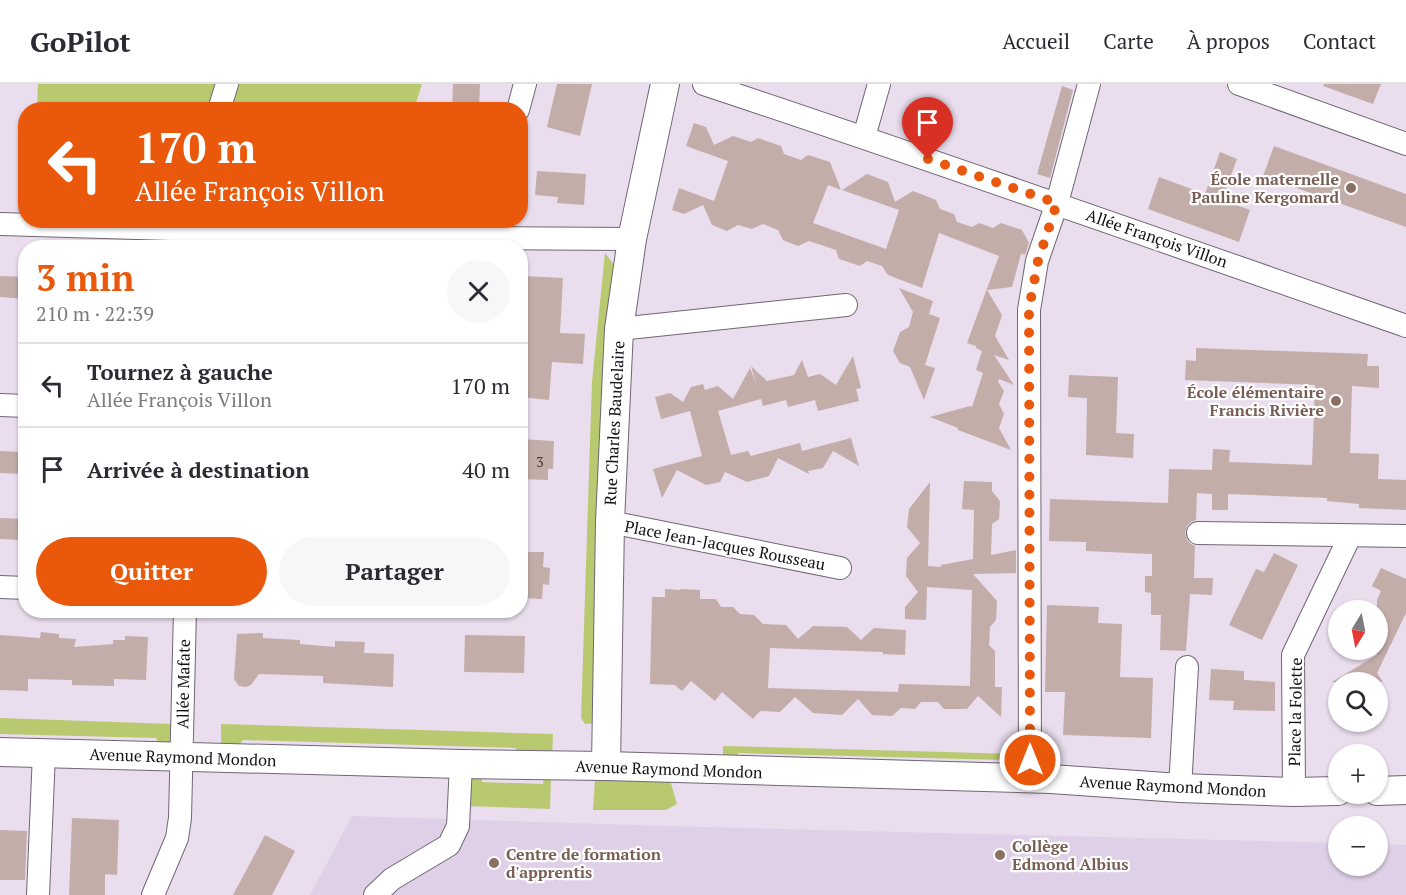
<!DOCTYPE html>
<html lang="fr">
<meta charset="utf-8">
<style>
body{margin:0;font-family:"PT Serif",serif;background:#f7f7f7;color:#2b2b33;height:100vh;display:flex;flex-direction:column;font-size:22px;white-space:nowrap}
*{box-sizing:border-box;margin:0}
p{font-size:20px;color:#7c7c81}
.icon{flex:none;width:33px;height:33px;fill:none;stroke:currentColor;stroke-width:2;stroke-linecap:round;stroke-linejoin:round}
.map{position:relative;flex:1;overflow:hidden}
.details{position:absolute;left:18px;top:156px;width:510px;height:378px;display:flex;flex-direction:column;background:#fff;border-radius:24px;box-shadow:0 2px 4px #0004}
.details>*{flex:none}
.guide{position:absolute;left:18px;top:18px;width:510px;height:126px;border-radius:24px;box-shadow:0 2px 4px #0004;background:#ea580c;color:#fff;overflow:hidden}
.needle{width:39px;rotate:190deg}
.tools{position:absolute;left:1328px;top:516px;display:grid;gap:12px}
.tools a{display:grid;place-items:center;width:60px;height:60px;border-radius:50%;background:#fff;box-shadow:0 2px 4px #0004;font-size:30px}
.pin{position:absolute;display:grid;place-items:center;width:51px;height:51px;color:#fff;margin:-62px -26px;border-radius:50% 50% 50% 0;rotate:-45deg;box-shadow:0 0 6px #0007}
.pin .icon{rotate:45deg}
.me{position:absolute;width:66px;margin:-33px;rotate:0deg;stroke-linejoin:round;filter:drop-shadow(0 0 4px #0008)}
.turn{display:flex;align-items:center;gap:21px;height:126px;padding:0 18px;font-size:27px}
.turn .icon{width:78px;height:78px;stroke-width:2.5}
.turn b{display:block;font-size:42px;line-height:51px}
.round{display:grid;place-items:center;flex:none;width:63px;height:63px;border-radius:32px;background:#f7f7f7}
.summary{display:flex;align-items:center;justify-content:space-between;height:102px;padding:0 18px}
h1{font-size:36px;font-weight:800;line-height:45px;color:#ea580c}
.cta{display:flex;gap:12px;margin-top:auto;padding:12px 18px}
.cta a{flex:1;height:69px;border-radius:36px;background:#ea580c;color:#fff;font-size:24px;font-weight:800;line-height:69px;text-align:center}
.cta a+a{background:#f7f7f7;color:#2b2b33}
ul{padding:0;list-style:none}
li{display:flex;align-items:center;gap:18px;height:84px;padding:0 18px;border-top:2px solid #e1e1e2}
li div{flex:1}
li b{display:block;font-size:22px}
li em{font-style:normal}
header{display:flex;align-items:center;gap:36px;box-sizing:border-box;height:84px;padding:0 30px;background:#fff;border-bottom:2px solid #e1e1e2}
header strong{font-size:28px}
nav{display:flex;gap:33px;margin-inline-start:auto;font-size:21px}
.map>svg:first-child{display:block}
.built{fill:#dfd0e7}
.green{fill:#b9c970}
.building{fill:#c3ada9}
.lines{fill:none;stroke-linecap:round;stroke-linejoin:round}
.minor-casing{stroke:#706675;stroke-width:24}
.tertiary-casing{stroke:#706675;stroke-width:30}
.minor{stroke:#fff;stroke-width:22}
.tertiary{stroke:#fff;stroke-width:28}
.route{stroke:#ea580c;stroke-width:10;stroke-dasharray:0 18}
.education-dot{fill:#8d6e63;stroke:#fff;stroke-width:2}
.labels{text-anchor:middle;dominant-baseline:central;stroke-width:4.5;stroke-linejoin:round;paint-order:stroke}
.number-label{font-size:14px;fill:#40373b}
.education-label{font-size:16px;font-weight:bold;fill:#785e54;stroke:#fff;text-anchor:end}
.street-label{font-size:16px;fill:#141016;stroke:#fff}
</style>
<header>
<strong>GoPilot</strong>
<nav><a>Accueil</a><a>Carte</a><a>À propos</a><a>Contact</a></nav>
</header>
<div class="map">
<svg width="1406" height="811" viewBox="0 0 1406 811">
<rect width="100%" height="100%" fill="#e9ddee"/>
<path class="built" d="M352,732L667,742L1338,759V782H1377V760L1406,761V811H310Z"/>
<g class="green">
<path d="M38,0H215L207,25H37Z"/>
<path d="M238,0H422L414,25L230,26Z"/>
<path d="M605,169L618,186L595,639L585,640L581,634L592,298Z"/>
<path d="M0,634L172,640L171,661L159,660L156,654L0,650Z"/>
<path d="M221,640L553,650L552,673L521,672L515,664L243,656L237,663H221Z"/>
<path d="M723,662L1022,670V684H1008L1004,676L738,669V678L723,677Z"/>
<path d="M473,691H482V698L543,700L544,692H551L550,725L466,722V698Z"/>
<path d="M595,695L670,696L677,720L666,726H593Z"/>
</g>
<g class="building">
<path d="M453,0H480L479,26H452Z"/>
<path d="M557,0H592L580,52L547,43Z"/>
<path d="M1324,0H1381L1373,20L1323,2Z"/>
<path d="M1062,2L1073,6L1050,94L1037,90Z"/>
<path d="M694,39L706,43L714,61L733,52L751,58L758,54L781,62L784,70L801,76L808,71L830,78L841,106L828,101L813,139L886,165L899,126L842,106L867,90L888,98L895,118L913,107L936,116L940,125L954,130L957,138L972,143L979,139L993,144L1001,139L1022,146L1029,159L1025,171L1021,170L1012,203L987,206L1002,231L995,252L1009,276L994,271L1014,301L999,295L998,298L1004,307L999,320L1004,330L999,344L1011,366L958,346V344L930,333L970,322L972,323L983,289L976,286L982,267L976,264V262L967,259L999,172L939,149L922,204L888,191L882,182L867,177L860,182L839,175L836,166L809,157L798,162L783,156L778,146L763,140L752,145L738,141L727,147L712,141L703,121L684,130L672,126L679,104L714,117L728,77L686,62Z"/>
<path d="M1274,62L1406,110V143L1263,92Z"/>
<path d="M1220,68L1237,75L1222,116L1250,126L1239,158L1148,125L1159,93L1205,110Z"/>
<path d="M537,87L586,90L584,121L557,119L558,113L535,111Z"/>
<path d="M0,192L26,193V215L0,213Z"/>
<path d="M524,192L563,194L560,249L585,250L583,280L552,278L549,316L520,313V203H523Z"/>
<path d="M899,204L933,217L929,230L940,234L925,281L935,284L924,316L910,283L900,279L893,267L900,248L909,243L913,228Z"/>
<path d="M1196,264L1368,270L1367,282H1379V304L1352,302L1350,369L1379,370L1378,395L1406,396V426L1359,424V420L1327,417V414L1228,410V426H1212V410L1197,409L1196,436L1191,438L1187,442L1185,449L1187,456L1191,460L1195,462L1194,494H1213L1212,511L1190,510L1186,567L1160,566L1161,531H1151V509L1145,508V492H1152V470L1086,467V458L1049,457L1050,415L1168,419L1169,385L1212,386L1213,365L1230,366L1229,378L1312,381L1315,301L1185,296L1186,276L1196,277Z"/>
<path d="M853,272L861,304L856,305L859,317L818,327L815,316L788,323L786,316L763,322L761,315L718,327L731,371L748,367L751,372L800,359L802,367L851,354L859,382L833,367L823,384L808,387L804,374L809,390L778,374L769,392L747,398L725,388L720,398L706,401L677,386L662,414L653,385L702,372L690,327L661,335L655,313L670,309L683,318L691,303L703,300L705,306L718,302L733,315L750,284L756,299L751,282L767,297L794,291L802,276L808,293L820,290L836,301Z"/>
<path d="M1069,291L1118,293L1116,349L1134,350L1133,374L1086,371L1087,314L1068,313Z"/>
<path d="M520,355L554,357L553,385H548V396L520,395Z"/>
<path d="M0,367L22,368L21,390L0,389Z"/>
<path d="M964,397L992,398V407L1000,417L999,435L992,440L991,471L1016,466V489L973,490L997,517L996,536L990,543L989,561L995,567V603H1002L1001,633L978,612L967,625H944L938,618H921L915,625L901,624L892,632L872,631L858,615L842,631L813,629L795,613L780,628L760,627L753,635L722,608L715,617L691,597L682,607L675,601L650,600L652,513H665V505L680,506V505L700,506V515H716L721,523H733L740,530L754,531L763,540L786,541L798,555L813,542L847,543L861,556L874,544L906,546L905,571L883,570V568L770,564L768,604L898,608L899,600L970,602L972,506L927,503L926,536L905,535V523L918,508L906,492L907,474L920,459L907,443L909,425L930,398L928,482L941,483V481L973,475L974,426L962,425Z"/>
<path d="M0,434L22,435L21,456L0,455Z"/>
<path d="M520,468H544L543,483L550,484L549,501L543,500L542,515L520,514Z"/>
<path d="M1274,469L1298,481L1262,556L1229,541L1256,485L1264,488Z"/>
<path d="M1381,484L1406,495V529L1377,589L1383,598H1332L1377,571V516L1381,507L1372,502Z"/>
<path d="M1047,521L1099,523L1098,539L1122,540L1120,593L1153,594L1151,654L1063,651L1065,608H1045Z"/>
<path d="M41,548L59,550V554L76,555L74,563L113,560V556H125V552L148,553L146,596L114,595V602L72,601V596L28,595V607L0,606V551L40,554Z"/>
<path d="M263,549V554L300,556V560L335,563V557L365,558L364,569L394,570L393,603L323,599V592L259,590L251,601L246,603L239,602L234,595L237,550Z"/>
<path d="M465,551L525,552L524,589L464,588Z"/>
<path d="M1211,585L1244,587V596L1275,598V627L1233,626L1234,617L1209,616Z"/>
<path d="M72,734L119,736L117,791L105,790V811H69Z"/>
<path d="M0,746L27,747L25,796H0Z"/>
<path d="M265,751L295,767L272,811H233Z"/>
</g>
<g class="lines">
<g class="minor-casing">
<g id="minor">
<path d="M704,0C939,78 1172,160 1406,242"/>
<path d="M1239,0L1406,60"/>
<path d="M219,26L227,0"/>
<path d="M518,26L525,0"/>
<path d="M864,53L879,0"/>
<path d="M0,140L483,154L632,155"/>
<path d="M619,245L846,221"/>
<path d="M0,321L26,322"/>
<path d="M610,438L840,484"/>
<path d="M1198,449L1406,452"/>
<path d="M0,503L26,504"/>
<path d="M1030,695L1029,226L1037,177L1057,119L1089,0"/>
<path d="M1180,704L1187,583"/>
<path d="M1294,708L1293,571L1350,452"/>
<path d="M38,811L44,669"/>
<path d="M153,811L177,754L180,734L185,526"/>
<path d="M375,811L392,795L449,761L458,742L461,680"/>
</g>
</g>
<g class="tertiary-casing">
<g id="tertiary">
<path d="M0,668L461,680L606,682L1051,695L1180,704L1294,708L1338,707"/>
<path d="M606,682L610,438L619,245L632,155L665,0"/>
<path d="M1377,707L1406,706"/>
</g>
</g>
<use href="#minor" class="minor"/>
<use href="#tertiary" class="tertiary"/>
</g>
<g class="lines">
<path class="route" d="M928,75L1057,119L1038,177L1029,225L1030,676"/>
</g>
<g class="education-dot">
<circle cx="1351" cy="104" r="6"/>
<circle cx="1336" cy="317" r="6"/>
<circle cx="1000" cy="771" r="6"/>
<circle cx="494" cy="779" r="6"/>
</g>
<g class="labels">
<g class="number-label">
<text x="540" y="377">3</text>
</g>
<g class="education-label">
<text x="1339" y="95">École maternelle<tspan x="1339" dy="18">Pauline Kergomard</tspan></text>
<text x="1324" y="308">École élémentaire<tspan x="1324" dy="18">Francis Rivière</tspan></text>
<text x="1012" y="762" text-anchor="start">Collège<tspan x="1012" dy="18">Edmond Albius</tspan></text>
<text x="506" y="770" text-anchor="start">Centre de formation<tspan x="506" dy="18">d'apprentis</tspan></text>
</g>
<g class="street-label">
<text transform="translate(1157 154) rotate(19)">Allée François Villon</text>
<text transform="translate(614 339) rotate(-87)">Rue Charles Baudelaire</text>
<text transform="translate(725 461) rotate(11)">Place Jean-Jacques Rousseau</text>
<text transform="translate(183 600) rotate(-89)">Allée Mafate</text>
<text transform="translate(1295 628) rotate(-89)">Place la Folette</text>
<text transform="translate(183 673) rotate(2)">Avenue Raymond Mondon</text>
<text transform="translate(669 685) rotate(2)">Avenue Raymond Mondon</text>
<text transform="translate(1173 702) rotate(3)">Avenue Raymond Mondon</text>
</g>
</g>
</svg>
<div class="tools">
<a><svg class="needle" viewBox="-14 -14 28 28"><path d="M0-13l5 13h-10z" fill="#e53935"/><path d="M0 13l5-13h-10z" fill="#7c7c81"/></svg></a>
<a><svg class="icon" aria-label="search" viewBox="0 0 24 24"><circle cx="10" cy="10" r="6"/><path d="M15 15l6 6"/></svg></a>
<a>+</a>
<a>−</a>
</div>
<div class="pin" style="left:928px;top:75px;background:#d93025"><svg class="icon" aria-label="arrive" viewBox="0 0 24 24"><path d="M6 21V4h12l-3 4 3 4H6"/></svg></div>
<svg class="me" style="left:1030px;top:676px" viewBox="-20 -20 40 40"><circle r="17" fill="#ea580c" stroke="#fff" stroke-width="3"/><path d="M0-11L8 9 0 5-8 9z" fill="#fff"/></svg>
<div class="guide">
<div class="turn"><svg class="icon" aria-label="left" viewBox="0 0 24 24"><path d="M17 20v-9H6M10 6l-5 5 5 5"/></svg><div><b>170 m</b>Allée François Villon</div></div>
</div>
<section class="details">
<div class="summary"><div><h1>3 min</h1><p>210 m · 22:39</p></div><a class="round"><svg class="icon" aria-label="close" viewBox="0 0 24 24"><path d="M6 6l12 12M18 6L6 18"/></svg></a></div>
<ul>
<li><svg class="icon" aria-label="left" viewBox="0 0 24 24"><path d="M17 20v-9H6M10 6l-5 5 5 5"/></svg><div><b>Tournez à gauche</b><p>Allée François Villon</p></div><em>170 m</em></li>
<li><svg class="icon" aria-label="arrive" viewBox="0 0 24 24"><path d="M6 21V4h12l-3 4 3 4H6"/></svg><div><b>Arrivée à destination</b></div><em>40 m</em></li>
</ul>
<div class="cta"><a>Quitter</a><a>Partager</a></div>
</section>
</div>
